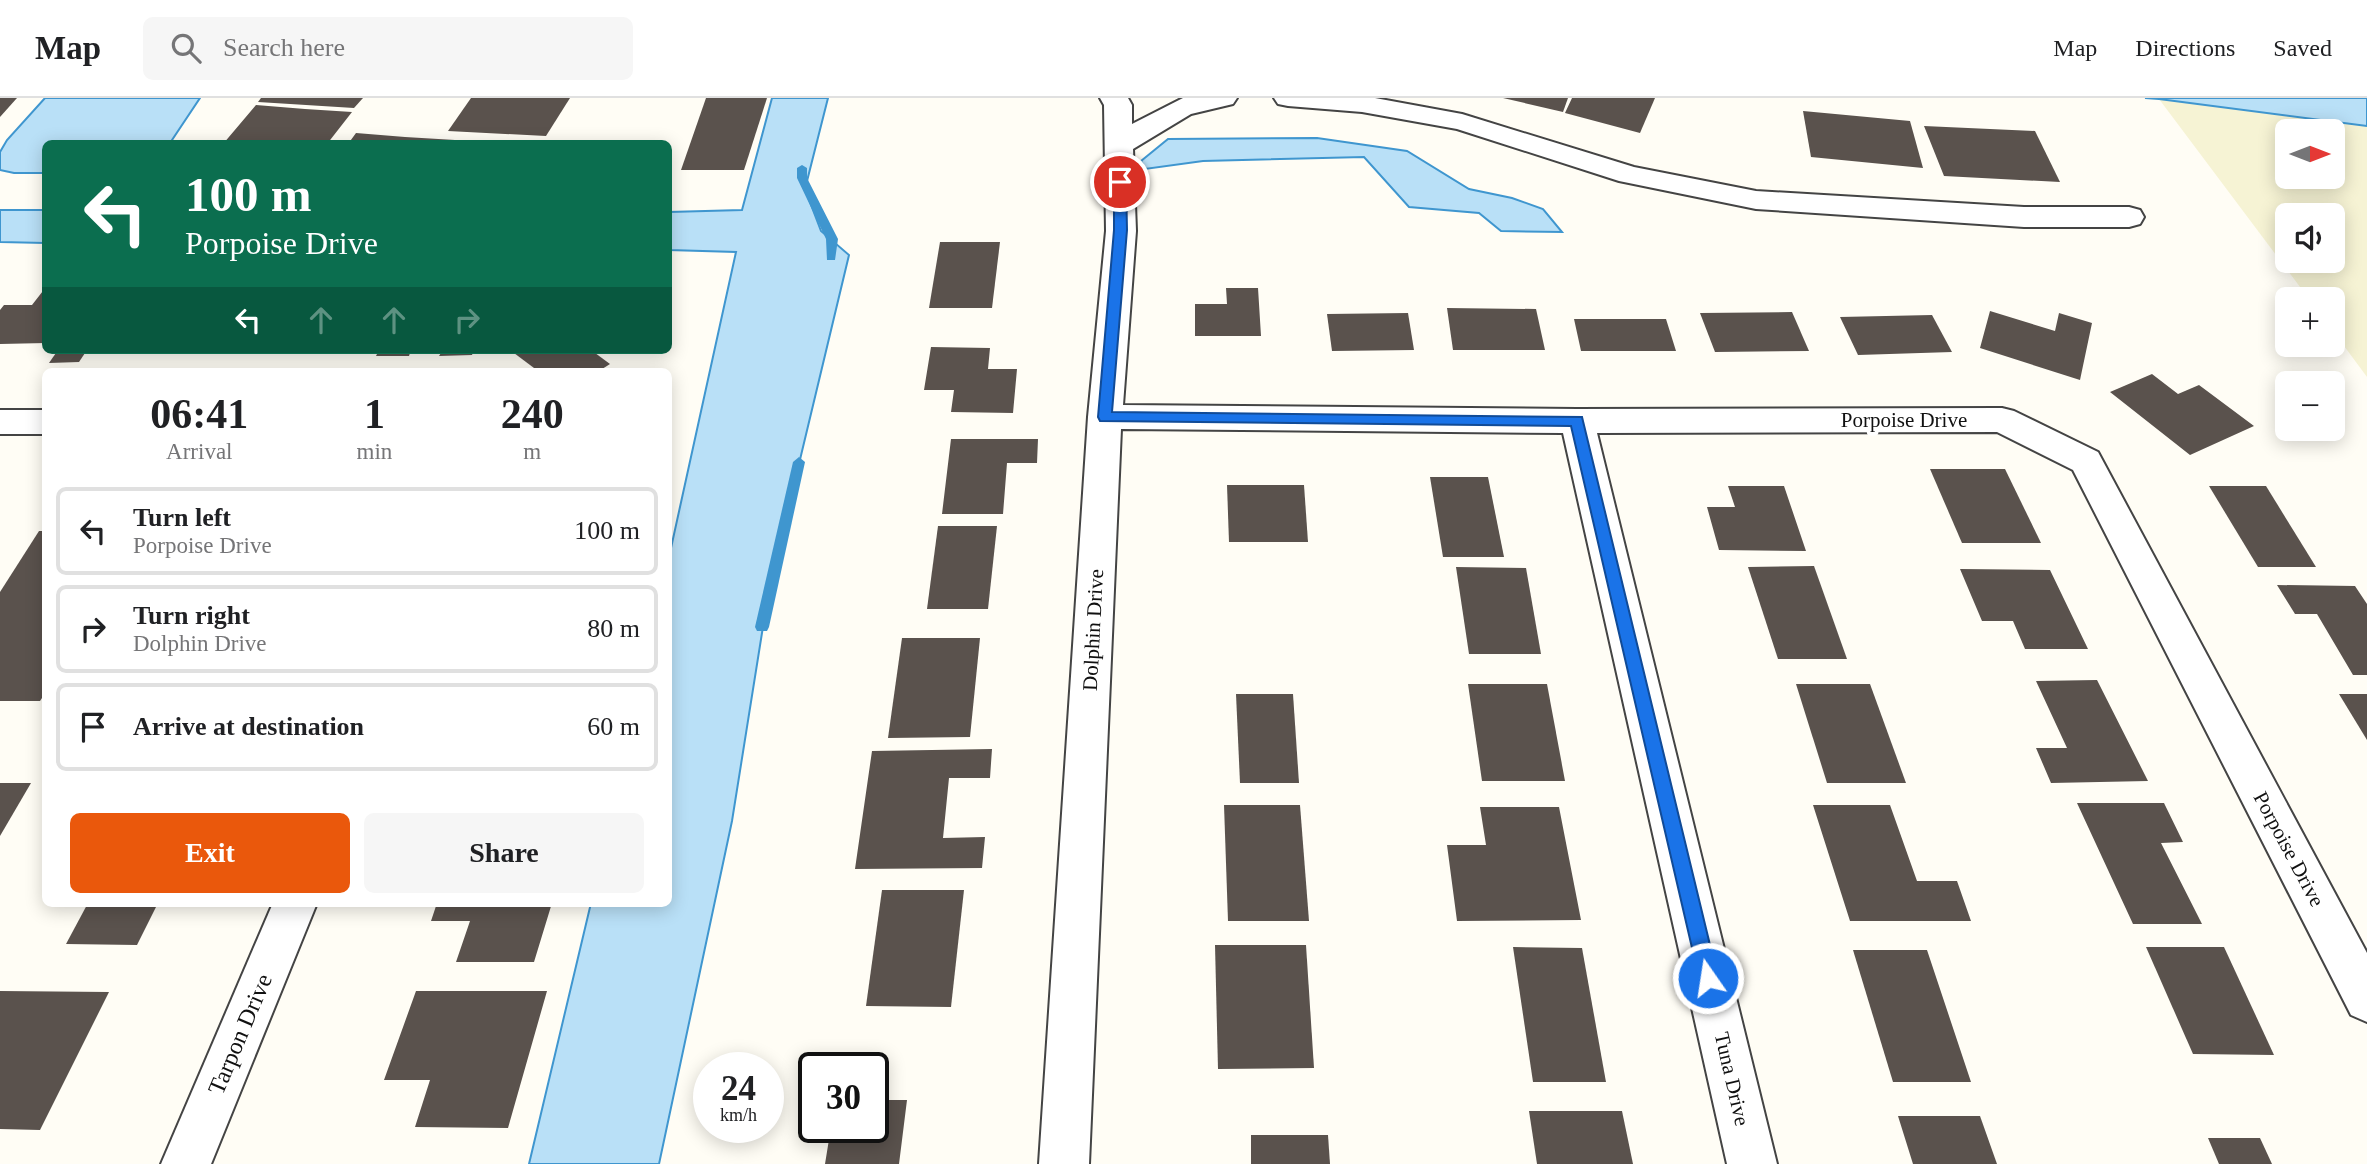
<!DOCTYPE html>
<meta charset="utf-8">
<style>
body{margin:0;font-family:Georgia,serif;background:#f6f6f6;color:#202124;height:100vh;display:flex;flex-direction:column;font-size:26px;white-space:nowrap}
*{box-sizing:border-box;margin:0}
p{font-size:23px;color:#757577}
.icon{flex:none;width:38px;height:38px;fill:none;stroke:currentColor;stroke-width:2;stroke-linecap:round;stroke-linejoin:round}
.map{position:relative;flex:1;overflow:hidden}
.side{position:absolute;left:42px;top:270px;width:630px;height:539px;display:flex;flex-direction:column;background:#fff;border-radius:10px;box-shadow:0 4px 18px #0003}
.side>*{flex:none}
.hud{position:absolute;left:42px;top:42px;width:630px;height:214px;border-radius:10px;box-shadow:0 4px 18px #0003;background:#0b6e4f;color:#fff;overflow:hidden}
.needle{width:46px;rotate:90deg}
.fabs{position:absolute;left:2275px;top:21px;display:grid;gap:14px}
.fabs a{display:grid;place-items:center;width:70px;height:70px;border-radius:10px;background:#fff;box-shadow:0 4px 18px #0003;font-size:35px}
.speed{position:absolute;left:693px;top:954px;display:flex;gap:14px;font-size:35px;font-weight:700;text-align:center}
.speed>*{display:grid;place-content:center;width:91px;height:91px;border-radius:50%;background:#fff;box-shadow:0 4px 18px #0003;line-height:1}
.speed small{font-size:18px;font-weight:400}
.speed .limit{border:4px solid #111;border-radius:10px;background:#fff;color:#111}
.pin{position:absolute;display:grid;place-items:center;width:60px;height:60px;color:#fff;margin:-30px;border:4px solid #fff;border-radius:50%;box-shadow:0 2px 7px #0007}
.me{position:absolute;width:77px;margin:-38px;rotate:347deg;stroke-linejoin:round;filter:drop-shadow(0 0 5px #0008)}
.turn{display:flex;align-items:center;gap:24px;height:147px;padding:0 28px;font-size:32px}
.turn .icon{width:91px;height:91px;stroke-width:2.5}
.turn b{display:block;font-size:49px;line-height:60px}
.lanes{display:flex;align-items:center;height:66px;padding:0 28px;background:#0003;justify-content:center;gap:35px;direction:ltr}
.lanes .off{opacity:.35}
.eta{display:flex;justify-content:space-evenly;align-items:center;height:119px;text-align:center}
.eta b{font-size:42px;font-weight:800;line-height:49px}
.action{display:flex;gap:14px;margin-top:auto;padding:14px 28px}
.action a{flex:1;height:80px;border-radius:10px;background:#ea580c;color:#fff;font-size:28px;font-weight:800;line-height:80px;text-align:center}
.action a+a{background:#f6f6f6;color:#202124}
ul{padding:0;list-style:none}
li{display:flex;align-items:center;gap:21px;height:88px;margin:0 14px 10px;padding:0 14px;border:4px solid #e0e0e0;border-radius:10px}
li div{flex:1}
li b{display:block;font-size:26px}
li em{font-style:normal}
header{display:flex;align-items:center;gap:42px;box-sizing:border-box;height:98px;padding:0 35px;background:#fff;border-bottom:2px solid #e0e0e0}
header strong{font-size:33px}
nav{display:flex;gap:38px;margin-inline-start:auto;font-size:24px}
.search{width:490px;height:63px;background:#f6f6f6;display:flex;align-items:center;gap:18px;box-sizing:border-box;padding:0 24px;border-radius:10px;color:#757577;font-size:26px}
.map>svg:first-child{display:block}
.farmland{fill:#f6f3d4;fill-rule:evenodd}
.water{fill:#b9e0f7;stroke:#3f96cf;stroke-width:2}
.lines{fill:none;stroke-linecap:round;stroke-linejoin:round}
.stream{fill:#3f96cf;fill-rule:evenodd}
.building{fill:#5a524d}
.minor-casing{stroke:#444;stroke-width:4}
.minor{fill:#fff;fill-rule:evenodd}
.route{fill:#1a73e8;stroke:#114b97;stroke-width:2}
.labels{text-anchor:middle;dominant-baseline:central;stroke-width:7;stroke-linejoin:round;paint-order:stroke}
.street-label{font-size:21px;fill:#111;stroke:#fff}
.near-street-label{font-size:24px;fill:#111;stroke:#fff}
</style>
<header>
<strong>Map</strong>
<div class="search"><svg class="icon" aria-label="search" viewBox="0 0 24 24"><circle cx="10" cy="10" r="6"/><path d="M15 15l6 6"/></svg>Search here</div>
<nav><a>Map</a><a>Directions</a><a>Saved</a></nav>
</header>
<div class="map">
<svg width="2367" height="1066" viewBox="0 0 2367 1066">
<rect width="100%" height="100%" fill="#fffdf5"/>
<path class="farmland" d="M2159,1L2367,28V279L2333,233V201H2309ZM2287,33H2333V79H2287ZM2287,117H2333V163H2287Z"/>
<g class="water">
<path d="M45,0H200L170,45L46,46L45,75H14L0,72V54L7,42Z"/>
<path d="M772,0H828L805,91L821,133L849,157L769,491L732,723L659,1066H529L591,805H668L669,459L736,154L669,152V114L742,112Z"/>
<path d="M2145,0H2367V28L2159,1Z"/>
<path d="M1317,40L1407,53L1469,91L1512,100L1543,111L1562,134L1501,133L1479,115L1409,109L1364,59L1203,63L1145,71L1141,63L1168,41Z"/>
<path d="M0,112H45V145L0,144Z"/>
</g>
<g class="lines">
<g class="stream">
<path d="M802,67L807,70V80L838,141L835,162H827L826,141L797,80V70Z"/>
<path d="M799,359L805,364L769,529L767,533H757L755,529L793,364Z"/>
</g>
</g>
<g class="building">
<path d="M0,0H17L0,19Z"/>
<path d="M261,0H363L354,10L258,4Z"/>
<path d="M471,0H570L546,38L448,33Z"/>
<path d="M706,0H767L744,72H681Z"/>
<path d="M1503,0H1568L1563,14Z"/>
<path d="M1572,0H1655L1640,35L1565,15Z"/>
<path d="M256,7L305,11L352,14L327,46H223Z"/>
<path d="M1803,13L1910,23L1923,70L1811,59Z"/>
<path d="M1924,28L2035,33L2060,84L1944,78Z"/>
<path d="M356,35L405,39L455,42L453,46H348Z"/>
<path d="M940,144H1000L992,210H929Z"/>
<path d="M46,189V245L0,246V212L4,207H32Z"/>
<path d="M1226,190H1258L1261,238H1195V206H1227Z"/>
<path d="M1447,210L1536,211L1545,252H1453Z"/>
<path d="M1990,213L2055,233L2059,215L2092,225L2080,282L1980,250Z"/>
<path d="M1792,214L1809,253L1715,254L1700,215Z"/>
<path d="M1408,215L1414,252L1332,253L1327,216Z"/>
<path d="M1932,217L1952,254L1858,257L1840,219Z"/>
<path d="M1574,221H1666L1676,253H1581Z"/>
<path d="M931,249L990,250L988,271H1017L1013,315L951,314L954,292H924Z"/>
<path d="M58,252H87L79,264L49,265Z"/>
<path d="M379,252H411L409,258H376Z"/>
<path d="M443,252H474L472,257L439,258Z"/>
<path d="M510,252H591L610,266L599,273H538Z"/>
<path d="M2152,276L2178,296L2199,287L2254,328L2190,357L2110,294Z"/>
<path d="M951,341H1038L1037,365H1007L1003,416H942Z"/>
<path d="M1930,371H2005L2041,445H1962Z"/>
<path d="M1430,379H1488L1504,459H1443Z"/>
<path d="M1227,387H1304L1308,444H1229Z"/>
<path d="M1728,388H1784L1806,453L1719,452L1707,409H1735Z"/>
<path d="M2209,388H2266L2316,469H2258Z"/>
<path d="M938,428H997L988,511H927Z"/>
<path d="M39,433H46V594L40,603H0V494Z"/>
<path d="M1814,468L1847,561H1778L1748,469Z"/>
<path d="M1456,469L1526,470L1541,556H1469Z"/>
<path d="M1960,471L2050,472L2088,551H2025L2013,523H1982Z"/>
<path d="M2277,487L2355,488L2367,506V577H2353L2317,516H2295Z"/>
<path d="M902,540H980L970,639L888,640Z"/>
<path d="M2097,582L2148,683L2051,685L2036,650H2067L2036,583Z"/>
<path d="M1468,586H1547L1565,683H1482Z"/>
<path d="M1796,586H1870L1906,685H1827Z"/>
<path d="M1236,596H1293L1299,685H1240Z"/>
<path d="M2339,596H2367V642Z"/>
<path d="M992,651L990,680H949L943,740L985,739L982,770L855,771L872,653Z"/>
<path d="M0,685H31L0,738Z"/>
<path d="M2077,705H2164L2183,744L2161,745L2202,826H2133Z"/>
<path d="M1224,707H1300L1309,823H1228Z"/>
<path d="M1813,707H1890L1917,783H1957L1971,823H1850Z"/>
<path d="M1480,709H1559L1581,822L1457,823L1447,747H1486Z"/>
<path d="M882,792H964L951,909L866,908Z"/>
<path d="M88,805H158L137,847L66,846Z"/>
<path d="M437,805H552L534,864H456L470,823H431Z"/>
<path d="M1215,847H1306L1314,970L1218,971Z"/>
<path d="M1513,849L1582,850L1606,984H1533Z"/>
<path d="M2146,849H2224L2274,957L2193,956Z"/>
<path d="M1853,852H1927L1971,984H1893Z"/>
<path d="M0,893L109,894L40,1032L0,1031Z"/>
<path d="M416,893H547L508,1030L415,1029L430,982H384Z"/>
<path d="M873,1002H907L899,1066H825L831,1029H873Z"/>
<path d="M1529,1013H1622L1633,1066H1537Z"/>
<path d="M1898,1018H1980L1997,1066H1913Z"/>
<path d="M1251,1037H1328L1330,1066H1251Z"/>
<path d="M2208,1040H2260L2272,1066H2219Z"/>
</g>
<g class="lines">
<g class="minor-casing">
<g id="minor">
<path d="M1100,0H1128L1132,7V26L1183,0H1237L1233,6L1191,16L1133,51L1136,133L1123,307L1577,311L2002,310L2014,313L2098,354L2367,855V924L2351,917L2073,372L1997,334L1597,335L1777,1066H1727L1563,335L1121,331L1089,1066H1039L1088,319L1106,133L1104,7Z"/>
<path d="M1274,0H1375L1462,16L1634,69L1756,93L2024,109H2129L2140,112L2144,119L2140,126L2129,129H2024L1756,111L1619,83L1457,31L1362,14L1288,8L1278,6Z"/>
<rect x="0" y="312" width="46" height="24"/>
<path d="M273,805H317L211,1066H161Z"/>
</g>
</g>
<use href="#minor" class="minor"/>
</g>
<path class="route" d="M1120,80L1126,84L1127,132L1112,314L1582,319L1718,880L1715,887L1708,889L1701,887L1699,880L1571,328L1100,323L1098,319L1114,132V84Z"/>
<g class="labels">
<g class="street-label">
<text x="1904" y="322">Porpoise Drive</text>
<text transform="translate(1093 532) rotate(-87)">Dolphin Drive</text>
<text transform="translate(2289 751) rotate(62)">Porpoise Drive</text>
<text transform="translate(1732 981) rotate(77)">Tuna Drive</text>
</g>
<g class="near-street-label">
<text transform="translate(240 936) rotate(-67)">Tarpon Drive</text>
</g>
</g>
</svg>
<div class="fabs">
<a><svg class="needle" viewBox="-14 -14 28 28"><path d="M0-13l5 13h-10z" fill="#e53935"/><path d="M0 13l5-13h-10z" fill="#757577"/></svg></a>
<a><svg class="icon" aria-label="sound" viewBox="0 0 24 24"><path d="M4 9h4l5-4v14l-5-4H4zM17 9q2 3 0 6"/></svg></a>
<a>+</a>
<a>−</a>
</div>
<div class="speed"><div>24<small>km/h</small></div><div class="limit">30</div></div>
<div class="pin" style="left:1120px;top:84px;background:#d93025"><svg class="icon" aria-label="arrive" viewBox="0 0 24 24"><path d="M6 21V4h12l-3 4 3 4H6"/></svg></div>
<svg class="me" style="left:1708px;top:880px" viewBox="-20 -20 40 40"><circle r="17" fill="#1a73e8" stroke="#fff" stroke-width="3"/><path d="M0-11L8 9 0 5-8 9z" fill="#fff"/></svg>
<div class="hud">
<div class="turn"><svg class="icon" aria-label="left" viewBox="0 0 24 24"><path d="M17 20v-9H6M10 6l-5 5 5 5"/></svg><div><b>100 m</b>Porpoise Drive</div></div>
<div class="lanes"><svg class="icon" aria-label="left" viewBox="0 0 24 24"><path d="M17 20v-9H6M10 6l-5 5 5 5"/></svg><svg class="icon off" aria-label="ahead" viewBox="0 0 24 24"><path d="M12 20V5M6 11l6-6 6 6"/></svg><svg class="icon off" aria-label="ahead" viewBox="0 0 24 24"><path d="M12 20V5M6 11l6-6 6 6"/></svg><svg class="icon off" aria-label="right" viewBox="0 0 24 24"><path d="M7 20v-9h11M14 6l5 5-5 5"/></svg></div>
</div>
<section class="side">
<div class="eta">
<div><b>06:41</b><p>Arrival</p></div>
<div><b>1</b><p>min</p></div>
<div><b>240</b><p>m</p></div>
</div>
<ul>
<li><svg class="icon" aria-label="left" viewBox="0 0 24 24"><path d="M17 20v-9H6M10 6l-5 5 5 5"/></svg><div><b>Turn left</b><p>Porpoise Drive</p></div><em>100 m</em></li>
<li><svg class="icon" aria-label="right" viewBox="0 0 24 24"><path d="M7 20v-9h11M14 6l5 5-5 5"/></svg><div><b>Turn right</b><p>Dolphin Drive</p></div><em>80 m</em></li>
<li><svg class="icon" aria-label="arrive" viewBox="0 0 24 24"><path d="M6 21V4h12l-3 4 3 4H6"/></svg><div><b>Arrive at destination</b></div><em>60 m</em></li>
</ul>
<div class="action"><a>Exit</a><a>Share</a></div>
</section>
</div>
